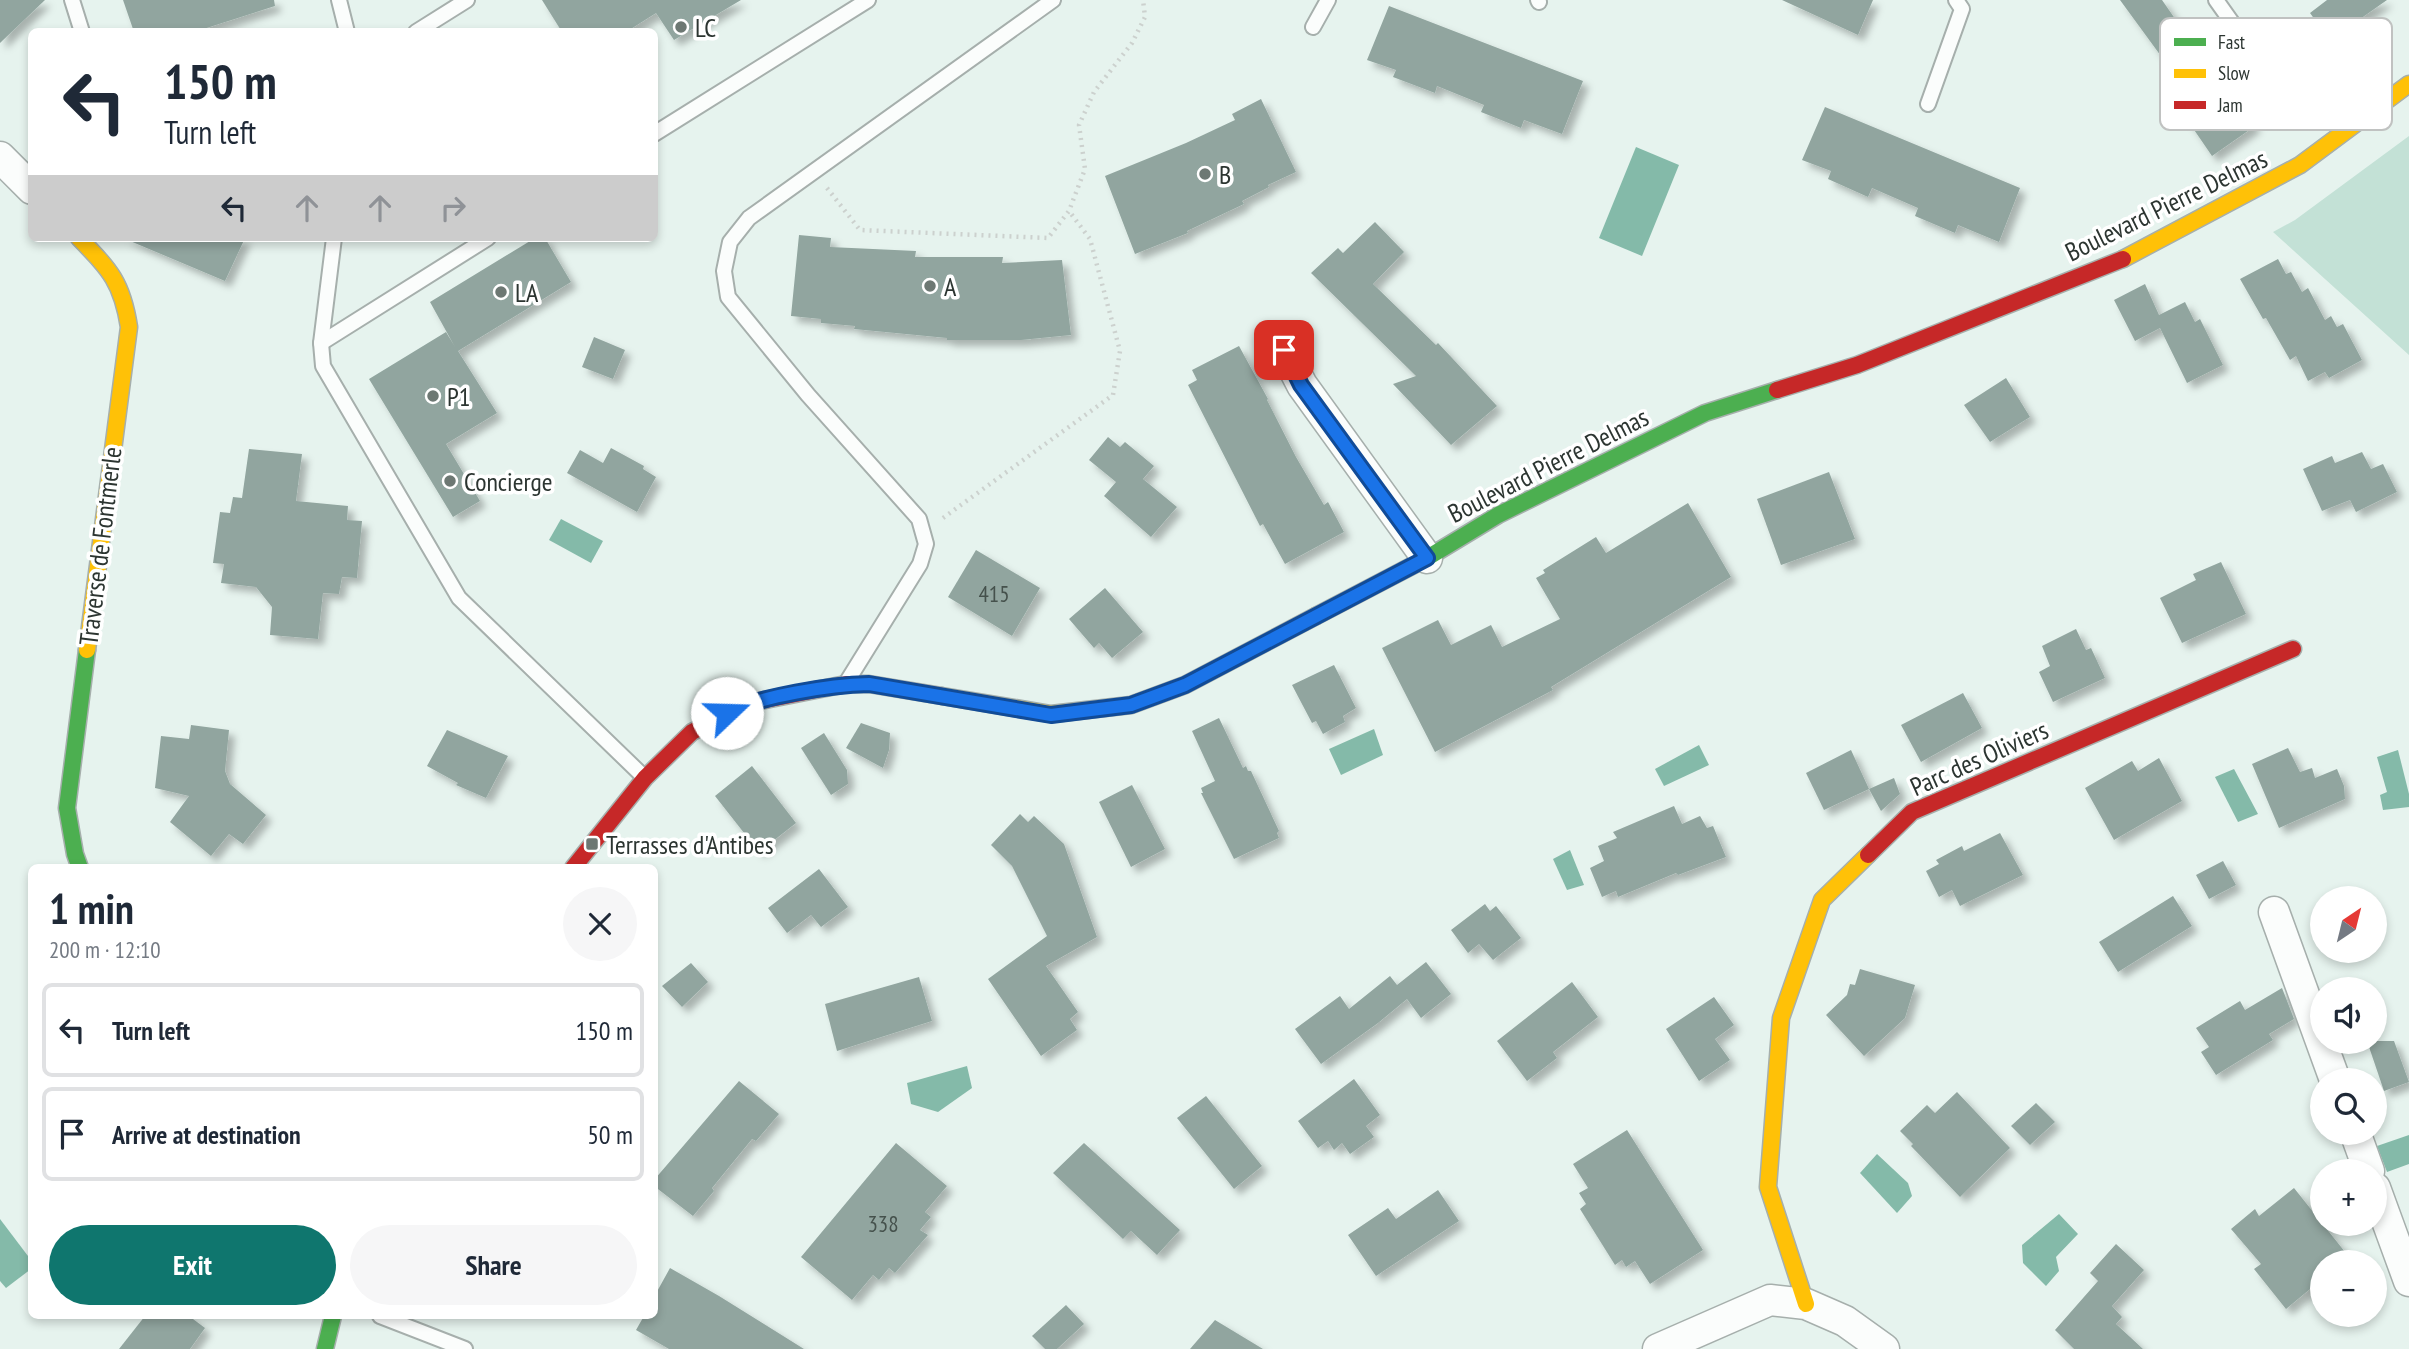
<!DOCTYPE html>
<meta charset="utf-8">
<style>
body{margin:0;font-family:"PT Sans Narrow",sans-serif;background:#f6f6f7;color:#1f2937;height:100vh;display:flex;flex-direction:column;font-size:26px;white-space:nowrap}
*{box-sizing:border-box;margin:0}
p{font-size:23px;color:#747a83}
.icon{flex:none;width:38px;height:38px;fill:none;stroke:currentColor;stroke-width:2;stroke-linecap:round;stroke-linejoin:round}
.map{position:relative;flex:1;overflow:hidden}
.drawer{position:absolute;left:28px;top:864px;width:630px;height:455px;display:flex;flex-direction:column;background:#fff;border-radius:10px;box-shadow:0 4px 10px #0003}
.drawer>*{flex:none}
.top-card{position:absolute;left:28px;top:28px;width:630px;height:214px;border-radius:10px;box-shadow:0 4px 10px #0003;background:#fff;color:#1f2937;overflow:hidden}
.needle{width:46px;rotate:35deg}
.controls{position:absolute;left:2310px;top:886px;display:grid;gap:14px}
.controls a{display:grid;place-items:center;width:77px;height:77px;border-radius:50%;background:#fff;box-shadow:0 4px 10px #0003;font-size:35px}
.pin{position:absolute;display:grid;place-items:center;width:60px;height:60px;color:#fff;margin:-30px;border-radius:14px;box-shadow:0 4px 10px #0006}
.me{position:absolute;width:77px;margin:-38px;rotate:69deg;stroke-linejoin:round;filter:drop-shadow(0 0 5px #0008)}
.turn{display:flex;align-items:center;gap:24px;height:147px;padding:0 21px;font-size:32px}
.turn .icon{width:91px;height:91px;stroke-width:2.5}
.turn b{display:block;font-size:49px;line-height:60px}
.lanes{display:flex;align-items:center;height:66px;padding:0 21px;background:#0003;justify-content:center;gap:35px;direction:ltr}
.lanes .off{opacity:.35}
.round{display:grid;place-items:center;flex:none;width:74px;height:74px;border-radius:37px;background:#f6f6f7}
.summary{display:flex;align-items:center;justify-content:space-between;height:119px;padding:0 21px}
h1{font-size:42px;font-weight:700;line-height:52px}
.action{display:flex;gap:14px;margin-top:auto;padding:14px 21px}
.action a{flex:1;height:80px;border-radius:42px;background:#0f766e;color:#fff;font-size:28px;font-weight:700;line-height:80px;text-align:center}
.action a+a{background:#f6f6f7;color:#1f2937}
ul{padding:0;list-style:none}
li{display:flex;align-items:center;gap:21px;height:94px;margin:0 14px 10px;padding:0 7px;border:4px solid #e0e1e3;border-radius:10px}
li div{flex:1}
li b{display:block;font-size:26px}
li em{font-style:normal}
.map>svg:first-child{display:block}
.green{fill:#c3e1d6}
.water{fill:#84baa9}
.building{fill:#91a59f;filter:url(#shadow)}
.lines{fill:none;stroke-linecap:round;stroke-linejoin:round}
.lane-casing{stroke:#a6afac;stroke-width:18}
.street-casing{stroke:#a6afac;stroke-width:33}
.fast-casing{stroke:#a6afac;stroke-width:19}
.slow-casing{stroke:#a6afac;stroke-width:19}
.jam-casing{stroke:#a6afac;stroke-width:19}
.path{stroke:#ccd1ce;stroke-width:4.5;stroke-dasharray:2 5;stroke-linecap:butt}
.lane{stroke:#fbfdfc;stroke-width:14}
.street{stroke:#fbfdfc;stroke-width:30}
.fast{stroke:#4caf50;stroke-width:16}
.slow{stroke:#ffc107;stroke-width:16}
.jam{stroke:#c62828;stroke-width:16}
.route-casing{stroke:#114b97;stroke-width:18}
.route{stroke:#1a73e8;stroke-width:12}
.poi-dot{fill:#6d7873;stroke:#fff;stroke-width:2.5}
.labels{text-anchor:middle;dominant-baseline:central;stroke-width:7;stroke-linejoin:round;paint-order:stroke}
.number-label{font-size:23px;fill:#45514c}
.poi-label{font-size:26px;fill:#2c3531;stroke:#fff;text-anchor:start}
.street-label{font-size:26px;fill:#2c3531;stroke:#fff}
.key{fill:#fff;stroke:#c0c2c1;stroke-width:2}
.key-label{font-size:19px;fill:#2c3531}
</style>
<div class="map">
<svg width="2409" height="1349" viewBox="0 0 2409 1349">
<defs>
<filter id="shadow"><feDropShadow dx="6" dy="6" stdDeviation="3.5" flood-color="#0004"/></filter>
</defs>
<rect width="100%" height="100%" fill="#e6f3ee"/>
<path class="green" d="M2409,136V355L2273,232L2295,220Z"/>
<g class="water">
<path d="M1636,147L1679,165L1642,256L1599,238Z"/>
<path d="M561,519L603,541L591,563L549,540Z"/>
<path d="M1374,729L1383,755L1341,775L1329,749Z"/>
<path d="M1699,745L1709,765L1664,786L1655,769Z"/>
<path d="M2398,750L2409,794V807L2383,810L2380,795L2387,792L2377,757Z"/>
<path d="M2234,769L2258,814L2238,822L2215,777Z"/>
<path d="M1570,850L1584,885L1567,890L1553,859Z"/>
<path d="M967,1066L972,1088L938,1112L911,1104L907,1083Z"/>
<path d="M2409,1135V1164L2387,1172L2377,1146Z"/>
<path d="M1877,1154L1908,1183L1912,1196L1897,1213L1860,1173Z"/>
<path d="M2059,1214L2078,1234L2056,1257L2059,1271L2046,1286L2023,1263L2022,1245Z"/>
<path d="M0,1219L31,1260V1269L6,1288L0,1281Z"/>
</g>
<g class="building">
<path d="M0,0H45L0,43Z"/>
<path d="M123,0H274L275,6L194,32H134Z"/>
<path d="M542,0H741L674,40L656,13L626,32H562Z"/>
<path d="M1782,0H1873L1858,35Z"/>
<path d="M2120,0H2162L2178,23L2172,27L2208,79L2216,73L2255,126L2212,156L2175,102L2188,93Z"/>
<path d="M2327,0H2387L2360,19L2366,28L2336,49L2310,13Z"/>
<path d="M1389,6L1583,81L1562,134L1524,120L1521,128L1481,112L1484,105L1437,86L1435,93L1393,77L1396,70L1367,60Z"/>
<path d="M1261,99L1296,172L1268,185L1269,187L1242,201L1244,204L1187,231L1188,233L1135,254L1105,176L1186,143L1235,120L1232,114Z"/>
<path d="M1825,107L2020,188L1999,242L1958,225L1955,233L1915,216L1918,208L1872,188L1868,197L1828,179L1831,171L1802,160Z"/>
<path d="M1375,222L1404,252L1373,284L1436,345L1438,343L1497,406L1451,445L1393,384L1416,376L1311,273L1338,248L1343,253Z"/>
<path d="M799,235L831,238L830,247L916,251L915,257H1003L1002,263L1062,260L1071,335L1021,340H947V338L854,329L855,326L821,323V319L791,316Z"/>
<path d="M123,238H245L225,281Z"/>
<path d="M535,238H545L571,282L458,351L497,413L446,444L480,501L453,517L369,379L446,332L455,347L430,302Z"/>
<path d="M2278,259L2286,274L2291,272L2302,292L2308,288L2325,320L2331,316L2337,327L2343,324L2362,360L2329,378L2325,372L2308,381L2296,356L2290,360L2266,318L2263,319L2240,279Z"/>
<path d="M2145,284L2159,315L2185,302L2195,322L2200,319L2223,365L2187,383L2160,328L2135,341L2114,300Z"/>
<path d="M594,337L625,350L613,379L582,367Z"/>
<path d="M1239,346L1268,399L1267,400L1296,457L1324,505L1328,502L1344,532L1285,564L1263,524L1260,526L1188,385L1197,380L1192,370Z"/>
<path d="M2006,378L2030,417L1990,442L1964,405Z"/>
<path d="M1108,437L1120,447L1125,442L1154,466L1143,479L1177,507L1151,537L1104,496L1116,482L1089,460Z"/>
<path d="M611,448L644,466L643,469L656,477L637,512L567,473L580,450L603,463Z"/>
<path d="M249,449L302,454L296,501L348,506L347,520L362,521L357,578L342,577L339,594L323,593L318,639L270,635L272,607L256,587L221,583L224,564L213,563L220,512L230,513L233,497L242,498Z"/>
<path d="M2362,452L2371,469L2383,464L2397,492L2356,512L2350,500L2322,511L2303,469L2332,456L2335,463Z"/>
<path d="M1829,472L1855,539L1781,565L1757,499Z"/>
<path d="M1688,503L1731,577L1551,687L1553,690L1435,752L1382,648L1438,620L1451,645L1491,625L1502,647L1560,619L1536,578L1545,573L1543,570L1596,537L1606,553Z"/>
<path d="M976,550L1040,588L1012,636L948,597Z"/>
<path d="M2221,562L2246,614L2182,643L2160,598L2196,580L2193,574Z"/>
<path d="M1105,588L1143,632L1112,658L1099,643L1094,648L1069,619Z"/>
<path d="M2076,629L2086,650L2091,648L2105,678L2053,702L2039,672L2050,666L2042,646Z"/>
<path d="M1334,665L1356,708L1343,716L1345,722L1323,734L1316,721L1312,723L1292,685Z"/>
<path d="M1963,693L1982,728L1921,762L1901,725Z"/>
<path d="M1219,718L1243,768L1246,766L1248,771H1251L1279,831L1277,833L1279,838L1234,859L1201,793H1203L1201,788L1215,781L1192,731Z"/>
<path d="M861,723L890,733L889,750L883,768L846,748Z"/>
<path d="M191,725L229,730L225,771L230,784L266,815L243,844L229,834L211,856L170,822L189,796L155,788L161,736L189,739Z"/>
<path d="M447,730L508,756L486,798L456,785L458,783L427,766Z"/>
<path d="M824,733L847,770L848,784L831,795L801,748Z"/>
<path d="M2288,748L2300,772L2312,768L2315,778L2337,769L2344,786L2345,799L2279,828L2252,764Z"/>
<path d="M1851,750L1869,789L1824,810L1806,773Z"/>
<path d="M2159,758L2182,801L2114,840L2085,788L2132,761L2138,771Z"/>
<path d="M752,766L796,823L759,852L715,796Z"/>
<path d="M1894,778L1900,794L1881,811L1869,789Z"/>
<path d="M1132,785L1165,849L1131,867L1099,802Z"/>
<path d="M1674,806L1682,824L1700,816L1707,828L1713,826L1726,857L1678,875L1676,873L1618,897L1616,891L1602,897L1590,868L1604,861L1598,846L1617,838L1613,832Z"/>
<path d="M1020,814L1028,822L1034,816L1064,844L1097,937L1046,966L1078,1012L1070,1019L1077,1030L1041,1056L988,979L1047,936L1012,866L991,845Z"/>
<path d="M2000,833L2023,875L1960,906L1952,890L1939,897L1926,871L1939,864L1936,860L1962,846L1964,851Z"/>
<path d="M2223,861L2236,885L2209,899L2196,875Z"/>
<path d="M819,869L848,907L821,927L811,915L787,933L768,908Z"/>
<path d="M2173,896L2192,926L2118,972L2099,942Z"/>
<path d="M1485,904L1490,911L1496,906L1521,938L1493,960L1479,944L1468,953L1451,930Z"/>
<path d="M1426,962L1451,994L1421,1018L1407,999L1378,1023L1321,1064L1295,1029L1340,996L1349,1009L1390,976L1397,985Z"/>
<path d="M691,963L708,982L682,1007L662,986Z"/>
<path d="M1860,969L1915,985L1905,1018L1864,1056L1826,1015L1847,995L1850,984L1855,985Z"/>
<path d="M919,977L932,1021L837,1051L825,1004Z"/>
<path d="M1572,982L1598,1017L1553,1052L1557,1058L1527,1081L1497,1041Z"/>
<path d="M2282,988L2294,1019L2269,1034L2273,1040L2216,1075L2201,1052L2209,1047L2196,1028L2240,1001L2245,1010Z"/>
<path d="M1714,997L1734,1025L1715,1039L1730,1060L1699,1081L1666,1029Z"/>
<path d="M2367,1041H2394L2409,1082L2384,1091Z"/>
<path d="M1354,1079L1380,1115L1366,1126L1374,1137L1350,1154L1342,1143L1334,1150L1328,1141L1318,1148L1298,1121Z"/>
<path d="M739,1081L779,1114L756,1141L752,1139L712,1188L714,1191L693,1216L654,1186V1180Z"/>
<path d="M1957,1092L2010,1148L1960,1197L1911,1146L1913,1144L1900,1131L1927,1105L1935,1113Z"/>
<path d="M1206,1096L1262,1166L1234,1189L1177,1118Z"/>
<path d="M2036,1103L2055,1122L2030,1145L2011,1126Z"/>
<path d="M1627,1130L1703,1250L1650,1284L1635,1261L1626,1267L1622,1260L1615,1265L1580,1209L1586,1204L1579,1193L1588,1188L1573,1164Z"/>
<path d="M896,1143L947,1186L925,1212L931,1217L920,1230L928,1235L895,1273L889,1268L879,1280L873,1275L852,1300L801,1257Z"/>
<path d="M1084,1143L1180,1230L1157,1255L1131,1231L1123,1239L1053,1173Z"/>
<path d="M2294,1188L2353,1262H2322V1279L2286,1309L2254,1269L2261,1264L2231,1229L2255,1209L2259,1216Z"/>
<path d="M1438,1190L1459,1221L1376,1276L1348,1235L1388,1208L1396,1219Z"/>
<path d="M2116,1244L2144,1270L2112,1306L2122,1317L2116,1324L2143,1349H2074L2055,1330L2098,1281L2090,1273Z"/>
<path d="M670,1268L719,1296L804,1349H669L636,1330L644,1316H654V1297Z"/>
<path d="M1066,1305L1084,1324L1057,1349H1045L1032,1336Z"/>
<path d="M145,1316H189L205,1328L190,1349H119Z"/>
<path d="M1215,1320L1263,1349H1190Z"/>
</g>
<g class="lines">
<g class="lane-casing">
<g id="lane">
<path d="M72,0L82,32"/>
<path d="M339,0L347,32"/>
<path d="M1538,0L1539,2"/>
<path d="M2216,0L2270,76"/>
<path d="M1313,27L1328,0"/>
<path d="M416,32L467,0"/>
<path d="M1928,104L1962,9L1956,0"/>
<path d="M654,134L868,0"/>
<path d="M334,238L321,343L323,366L459,598L645,778"/>
<path d="M321,343L488,238"/>
<path d="M848,680L920,564L926,544L919,519L808,395L728,297L724,271L730,242L749,218L1053,0"/>
<path d="M380,1316L465,1349"/>
</g>
</g>
<g class="street-casing">
<g id="street">
<path d="M0,157L32,189"/>
<path d="M1284,350L1302,385L1427,558"/>
<path d="M2274,912L2335,1080"/>
<path d="M2355,1132L2369,1171"/>
<path d="M2375,1188L2409,1281"/>
<path d="M1658,1349L1770,1300L1806,1304L1845,1321L1884,1349"/>
</g>
</g>
<g class="fast-casing">
<g id="fast">
<path d="M1316,616L1427,558L1498,515L1705,413L1777,390"/>
<path d="M80,868L75,854L67,808L87,650"/>
<path d="M325,1349L333,1316"/>
</g>
</g>
<g class="slow-casing">
<g id="slow">
<path d="M79,238C110,270 122,282 129,327L87,650"/>
<path d="M2123,259L2300,165L2409,84"/>
<path d="M942,696L1051,714L1131,705L1185,685L1316,616"/>
<path d="M1806,1304L1768,1187L1781,1018L1822,900L1868,855"/>
</g>
</g>
<g class="jam-casing">
<g id="jam">
<path d="M1777,390L1857,365L2123,259"/>
<path d="M1868,855L1912,812L2293,649"/>
<path d="M573,868L645,778L692,732L745,704L846,684H869L942,696"/>
</g>
</g>
<g class="path">
<path d="M827,188L860,230L1048,238L1069,211L1085,169L1079,125L1094,92L1132,43L1145,17L1143,0"/>
<path d="M943,518L1113,395L1120,351L1090,239L1069,211"/>
</g>
<use href="#lane" class="lane"/>
<use href="#street" class="street"/>
<use href="#fast" class="fast"/>
<use href="#slow" class="slow"/>
<use href="#jam" class="jam"/>
</g>
<g class="lines">
<g class="route-casing">
<path id="route" d="M727,713C760,696 831,685 869,684L1051,715L1131,705L1185,685L1427,558L1301,385L1284,350"/>
</g>
<use href="#route" class="route"/>
</g>
<g class="poi-dot">
<circle cx="681" cy="27" r="7"/>
<circle cx="1205" cy="174" r="7"/>
<circle cx="930" cy="286" r="7"/>
<circle cx="501" cy="292" r="7"/>
<circle cx="433" cy="396" r="7"/>
<circle cx="450" cy="481" r="7"/>
<rect x="585" y="837" width="14" height="14" rx="3.5"/>
</g>
<g class="labels">
<g class="number-label">
<text x="994" y="593">415</text>
<text x="883" y="1223">338</text>
</g>
<g class="poi-label">
<text x="695" y="27">LC</text>
<text x="1219" y="174">B</text>
<text x="944" y="286">A</text>
<text x="515" y="292">LA</text>
<text x="447" y="396">P1</text>
<text x="464" y="481">Concierge</text>
<text x="606" y="844">Terrasses d'Antibes</text>
</g>
<g class="street-label">
<text transform="translate(2166 205) rotate(-26)">Boulevard Pierre Delmas</text>
<text transform="translate(1548 465) rotate(-27)">Boulevard Pierre Delmas</text>
<text transform="translate(100 546) rotate(-83)">Traverse de Fontmerle</text>
<text transform="translate(1979 758) rotate(-24)">Parc des Oliviers</text>
</g>
</g>
<rect x="2160" y="18" width="232" height="112" rx="10" class="key"/>
<rect x="2174" y="38" width="32" height="8" fill="#4caf50"/>
<rect x="2174" y="69" width="32" height="9" fill="#ffc107"/>
<rect x="2174" y="101" width="32" height="8" fill="#c62828"/>
<g class="key-label">
<text x="2218" y="49">Fast</text>
<text x="2218" y="80">Slow</text>
<text x="2218" y="112">Jam</text>
</g>
</svg>
<div class="controls">
<a><svg class="needle" viewBox="-14 -14 28 28"><path d="M0-13l5 13h-10z" fill="#e53935"/><path d="M0 13l5-13h-10z" fill="#747a83"/></svg></a>
<a><svg class="icon" aria-label="sound" viewBox="0 0 24 24"><path d="M4 9h4l5-4v14l-5-4H4zM17 9q2 3 0 6"/></svg></a>
<a><svg class="icon" aria-label="search" viewBox="0 0 24 24"><circle cx="10" cy="10" r="6"/><path d="M15 15l6 6"/></svg></a>
<a>+</a>
<a>−</a>
</div>
<div class="pin" style="left:1284px;top:350px;background:#d93025"><svg class="icon" aria-label="arrive" viewBox="0 0 24 24"><path d="M6 21V4h12l-3 4 3 4H6"/></svg></div>
<svg class="me" style="left:727px;top:713px" viewBox="-20 -20 40 40"><circle r="19" fill="#fff"/><path d="M0-13L10 11 0 6-10 11z" fill="#1a73e8"/></svg>
<div class="top-card">
<div class="turn"><svg class="icon" aria-label="left" viewBox="0 0 24 24"><path d="M17 20v-9H6M10 6l-5 5 5 5"/></svg><div><b>150 m</b>Turn left</div></div>
<div class="lanes"><svg class="icon" aria-label="left" viewBox="0 0 24 24"><path d="M17 20v-9H6M10 6l-5 5 5 5"/></svg><svg class="icon off" aria-label="ahead" viewBox="0 0 24 24"><path d="M12 20V5M6 11l6-6 6 6"/></svg><svg class="icon off" aria-label="ahead" viewBox="0 0 24 24"><path d="M12 20V5M6 11l6-6 6 6"/></svg><svg class="icon off" aria-label="right" viewBox="0 0 24 24"><path d="M7 20v-9h11M14 6l5 5-5 5"/></svg></div>
</div>
<section class="drawer">
<div class="summary"><div><h1>1 min</h1><p>200 m · 12:10</p></div><a class="round"><svg class="icon" aria-label="close" viewBox="0 0 24 24"><path d="M6 6l12 12M18 6L6 18"/></svg></a></div>
<ul>
<li><svg class="icon" aria-label="left" viewBox="0 0 24 24"><path d="M17 20v-9H6M10 6l-5 5 5 5"/></svg><div><b>Turn left</b></div><em>150 m</em></li>
<li><svg class="icon" aria-label="arrive" viewBox="0 0 24 24"><path d="M6 21V4h12l-3 4 3 4H6"/></svg><div><b>Arrive at destination</b></div><em>50 m</em></li>
</ul>
<div class="action"><a>Exit</a><a>Share</a></div>
</section>
</div>
